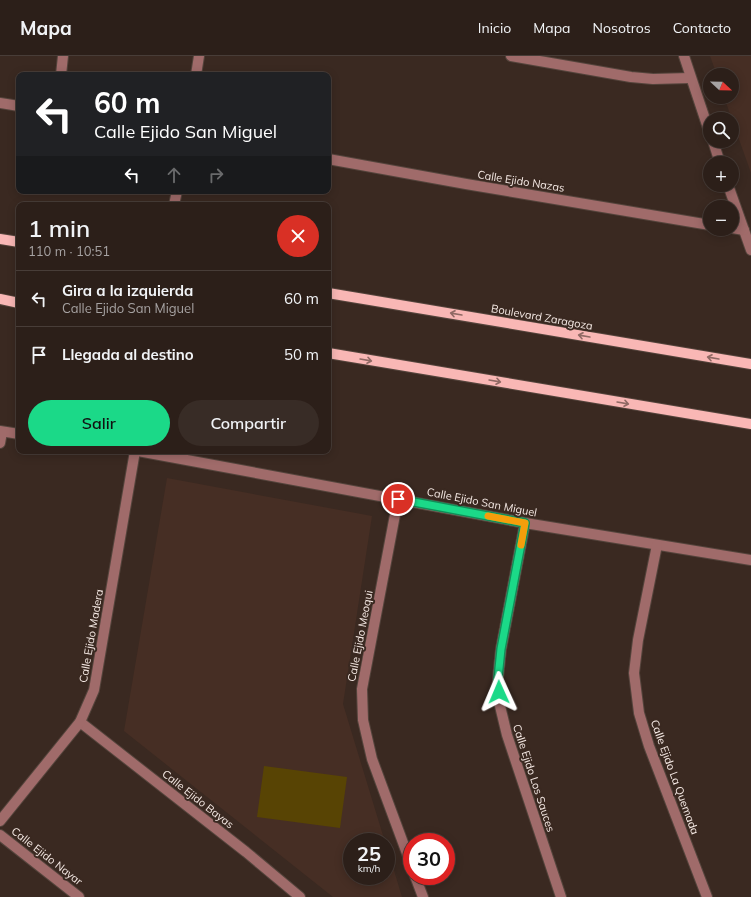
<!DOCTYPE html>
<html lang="es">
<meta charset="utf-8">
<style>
body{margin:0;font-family:Mulish,sans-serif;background:#382c26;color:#f1f3f6;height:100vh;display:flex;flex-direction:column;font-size:15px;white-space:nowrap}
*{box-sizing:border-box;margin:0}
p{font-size:13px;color:#a6a2a2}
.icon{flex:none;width:22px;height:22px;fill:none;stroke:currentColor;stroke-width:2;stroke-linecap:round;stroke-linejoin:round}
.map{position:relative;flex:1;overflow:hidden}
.drawer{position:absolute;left:16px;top:146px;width:315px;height:252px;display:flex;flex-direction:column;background:#2c1f19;border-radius:8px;box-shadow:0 2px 10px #0003,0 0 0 1px #483d38}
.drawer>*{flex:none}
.guide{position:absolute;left:16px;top:16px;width:315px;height:122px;border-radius:8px;box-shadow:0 2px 10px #0003,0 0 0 1px #483d38;background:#202124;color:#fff;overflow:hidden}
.needle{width:26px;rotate:112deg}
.controls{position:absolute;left:703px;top:12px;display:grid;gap:8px}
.controls a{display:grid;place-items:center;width:36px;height:36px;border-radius:50%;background:#2c1f19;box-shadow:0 2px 10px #0003,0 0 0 1px #483d38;font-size:20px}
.speed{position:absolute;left:343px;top:777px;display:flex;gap:8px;font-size:20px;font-weight:700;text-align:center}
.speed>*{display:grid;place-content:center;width:52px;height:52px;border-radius:50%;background:#2c1f19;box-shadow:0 2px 10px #0003,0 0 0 1px #483d38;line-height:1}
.speed small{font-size:10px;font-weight:400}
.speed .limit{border:6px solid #d22;background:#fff;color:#111}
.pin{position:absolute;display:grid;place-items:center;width:34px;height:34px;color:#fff;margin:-17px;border:2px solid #fff;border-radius:50%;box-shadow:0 1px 4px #0007}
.me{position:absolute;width:44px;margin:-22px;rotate:359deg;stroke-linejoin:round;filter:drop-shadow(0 0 3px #0008)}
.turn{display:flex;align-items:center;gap:14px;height:84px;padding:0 12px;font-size:18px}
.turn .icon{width:52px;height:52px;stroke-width:2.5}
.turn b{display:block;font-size:28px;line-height:34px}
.lanes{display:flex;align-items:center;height:38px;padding:0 12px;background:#0003;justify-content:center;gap:20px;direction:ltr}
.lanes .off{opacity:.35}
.round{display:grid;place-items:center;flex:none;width:42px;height:42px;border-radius:21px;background:#382c26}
.head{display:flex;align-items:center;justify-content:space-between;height:68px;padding:0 12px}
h1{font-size:24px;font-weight:600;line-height:30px}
.primary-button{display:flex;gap:8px;margin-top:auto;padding:8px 12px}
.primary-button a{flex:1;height:46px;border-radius:24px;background:#1bd988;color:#111;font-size:16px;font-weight:600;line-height:46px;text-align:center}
.primary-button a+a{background:#382c26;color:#f1f3f6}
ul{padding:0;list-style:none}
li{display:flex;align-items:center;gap:12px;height:56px;padding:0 12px;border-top:1px solid #483d38}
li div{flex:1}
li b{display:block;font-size:15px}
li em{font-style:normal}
header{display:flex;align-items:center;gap:24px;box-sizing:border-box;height:56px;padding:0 20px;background:#2c1f19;border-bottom:1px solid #483d38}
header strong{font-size:19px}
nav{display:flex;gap:22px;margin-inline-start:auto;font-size:14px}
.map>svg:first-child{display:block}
.built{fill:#462e24}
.green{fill:#584404}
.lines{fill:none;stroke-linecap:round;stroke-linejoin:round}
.minor-casing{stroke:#54443c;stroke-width:12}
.major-casing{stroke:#54443c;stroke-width:12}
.minor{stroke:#a06b6a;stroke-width:10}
.major{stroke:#f9b7b5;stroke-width:10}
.oneway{stroke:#906964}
.route-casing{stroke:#128d58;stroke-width:10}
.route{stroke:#1bd988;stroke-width:7}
.slow{stroke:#f59e0b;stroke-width:7}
.labels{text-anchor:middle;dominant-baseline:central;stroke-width:4;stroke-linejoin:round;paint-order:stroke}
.street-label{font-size:11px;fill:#f6eae5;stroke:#3a2921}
</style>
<header>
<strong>Mapa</strong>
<nav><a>Inicio</a><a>Mapa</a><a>Nosotros</a><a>Contacto</a></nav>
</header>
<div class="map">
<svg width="751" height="841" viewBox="0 0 751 841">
<rect width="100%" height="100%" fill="#3a2921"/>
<g class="built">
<path d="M710,0H751V117L724,41H732V19H717Z"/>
<path d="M167,422L372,460L343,648L385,786H352V820H386V788L402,841H333L124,675Z"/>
</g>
<path class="green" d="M264,710L347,721L340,772L257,761Z"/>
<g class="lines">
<g class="minor-casing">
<g id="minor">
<path d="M511,0L631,21L653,23L690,22"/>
<path d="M684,0L710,78"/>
<path d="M61,19L63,0"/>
<path d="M196,19L199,0"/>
<path d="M0,47L19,50"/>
<path d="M713,85L720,107"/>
<path d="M328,103L466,128L710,169"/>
<path d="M728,129L751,194"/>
<path d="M174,149L177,135"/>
<path d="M732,172L744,174"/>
<path d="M0,375L19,378"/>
<path d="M0,387L2,376"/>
<path d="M138,395L525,467L751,504"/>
<path d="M398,443L362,633L363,664L372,703L412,811"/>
<path d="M525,467L501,593L498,622L500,650L507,679L561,841"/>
<path d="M657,489L638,584L634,617L639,657L649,690L707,841"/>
<path d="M80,666L246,796L300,841"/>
<path d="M0,765L80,666L94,634L135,395"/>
<path d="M0,779L79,841"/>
<path d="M415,820L423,841"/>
</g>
</g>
<g class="major-casing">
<g id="major">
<path d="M0,183L19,186"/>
<path d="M328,237L751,308"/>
<path d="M0,243L19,247"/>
<path d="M328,297L751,368"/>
</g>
</g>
<use href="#minor" class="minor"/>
<use href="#major" class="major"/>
</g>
<defs><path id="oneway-shaft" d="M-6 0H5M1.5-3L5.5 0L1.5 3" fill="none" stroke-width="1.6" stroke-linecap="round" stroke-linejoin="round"/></defs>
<g class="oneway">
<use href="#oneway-shaft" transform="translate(456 258) rotate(-170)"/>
<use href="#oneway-shaft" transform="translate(584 280) rotate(-170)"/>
<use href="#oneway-shaft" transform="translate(713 302) rotate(-170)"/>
<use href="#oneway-shaft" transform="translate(366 304) rotate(10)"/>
<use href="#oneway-shaft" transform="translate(495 325) rotate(10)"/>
<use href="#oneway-shaft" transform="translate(623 347) rotate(10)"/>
</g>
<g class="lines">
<g class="route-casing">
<path id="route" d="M398,443L525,467L501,593L498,622L499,636"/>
</g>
<use href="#route" class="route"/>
<path class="slow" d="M488,460L525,467L521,489"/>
</g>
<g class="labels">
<g class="street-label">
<text transform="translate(521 125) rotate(9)">Calle Ejido Nazas</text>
<text transform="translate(542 261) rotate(10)">Boulevard Zaragoza</text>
<text transform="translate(482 446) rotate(11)">Calle Ejido San Miguel</text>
<text transform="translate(91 580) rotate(-80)">Calle Ejido Madera</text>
<text transform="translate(360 580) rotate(-79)">Calle Ejido Meoqui</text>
<text transform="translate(675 721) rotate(70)">Calle Ejido La Quemada</text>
<text transform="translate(534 722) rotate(72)">Calle Ejido Los Sauces</text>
<text transform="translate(198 743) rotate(38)">Calle Ejido Bayas</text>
<text transform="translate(47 800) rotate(38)">Calle Ejido Nayar</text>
</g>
</g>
</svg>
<div class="controls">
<a><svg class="needle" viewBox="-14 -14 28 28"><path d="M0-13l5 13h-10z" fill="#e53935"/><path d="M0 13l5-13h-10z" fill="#a6a2a2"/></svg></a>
<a><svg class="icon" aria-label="search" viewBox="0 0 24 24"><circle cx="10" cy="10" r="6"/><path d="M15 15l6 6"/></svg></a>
<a>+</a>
<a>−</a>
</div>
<div class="speed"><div>25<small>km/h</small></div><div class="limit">30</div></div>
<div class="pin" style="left:398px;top:443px;background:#d93025"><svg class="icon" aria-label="arrive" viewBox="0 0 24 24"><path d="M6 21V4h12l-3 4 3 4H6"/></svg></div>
<svg class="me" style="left:499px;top:636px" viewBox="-20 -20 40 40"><path d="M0-17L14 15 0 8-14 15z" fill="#1bd988" stroke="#fff" stroke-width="4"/></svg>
<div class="guide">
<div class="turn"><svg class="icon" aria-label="left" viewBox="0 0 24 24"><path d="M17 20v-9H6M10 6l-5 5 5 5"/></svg><div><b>60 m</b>Calle Ejido San Miguel</div></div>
<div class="lanes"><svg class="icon" aria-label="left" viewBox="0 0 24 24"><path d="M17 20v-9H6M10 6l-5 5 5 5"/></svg><svg class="icon off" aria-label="ahead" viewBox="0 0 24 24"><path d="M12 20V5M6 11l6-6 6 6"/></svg><svg class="icon off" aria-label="right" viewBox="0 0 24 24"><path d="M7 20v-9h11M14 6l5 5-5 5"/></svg></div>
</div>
<section class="drawer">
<div class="head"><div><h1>1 min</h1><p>110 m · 10:51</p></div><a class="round" style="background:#d93025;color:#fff"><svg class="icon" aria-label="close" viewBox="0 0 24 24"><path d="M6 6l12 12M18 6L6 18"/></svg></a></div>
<ul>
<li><svg class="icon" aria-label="left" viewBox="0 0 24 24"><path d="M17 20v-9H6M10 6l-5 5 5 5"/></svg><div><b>Gira a la izquierda</b><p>Calle Ejido San Miguel</p></div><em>60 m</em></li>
<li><svg class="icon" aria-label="arrive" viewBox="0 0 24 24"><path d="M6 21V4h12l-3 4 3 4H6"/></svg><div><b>Llegada al destino</b></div><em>50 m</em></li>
</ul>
<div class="primary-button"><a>Salir</a><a>Compartir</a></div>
</section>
</div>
